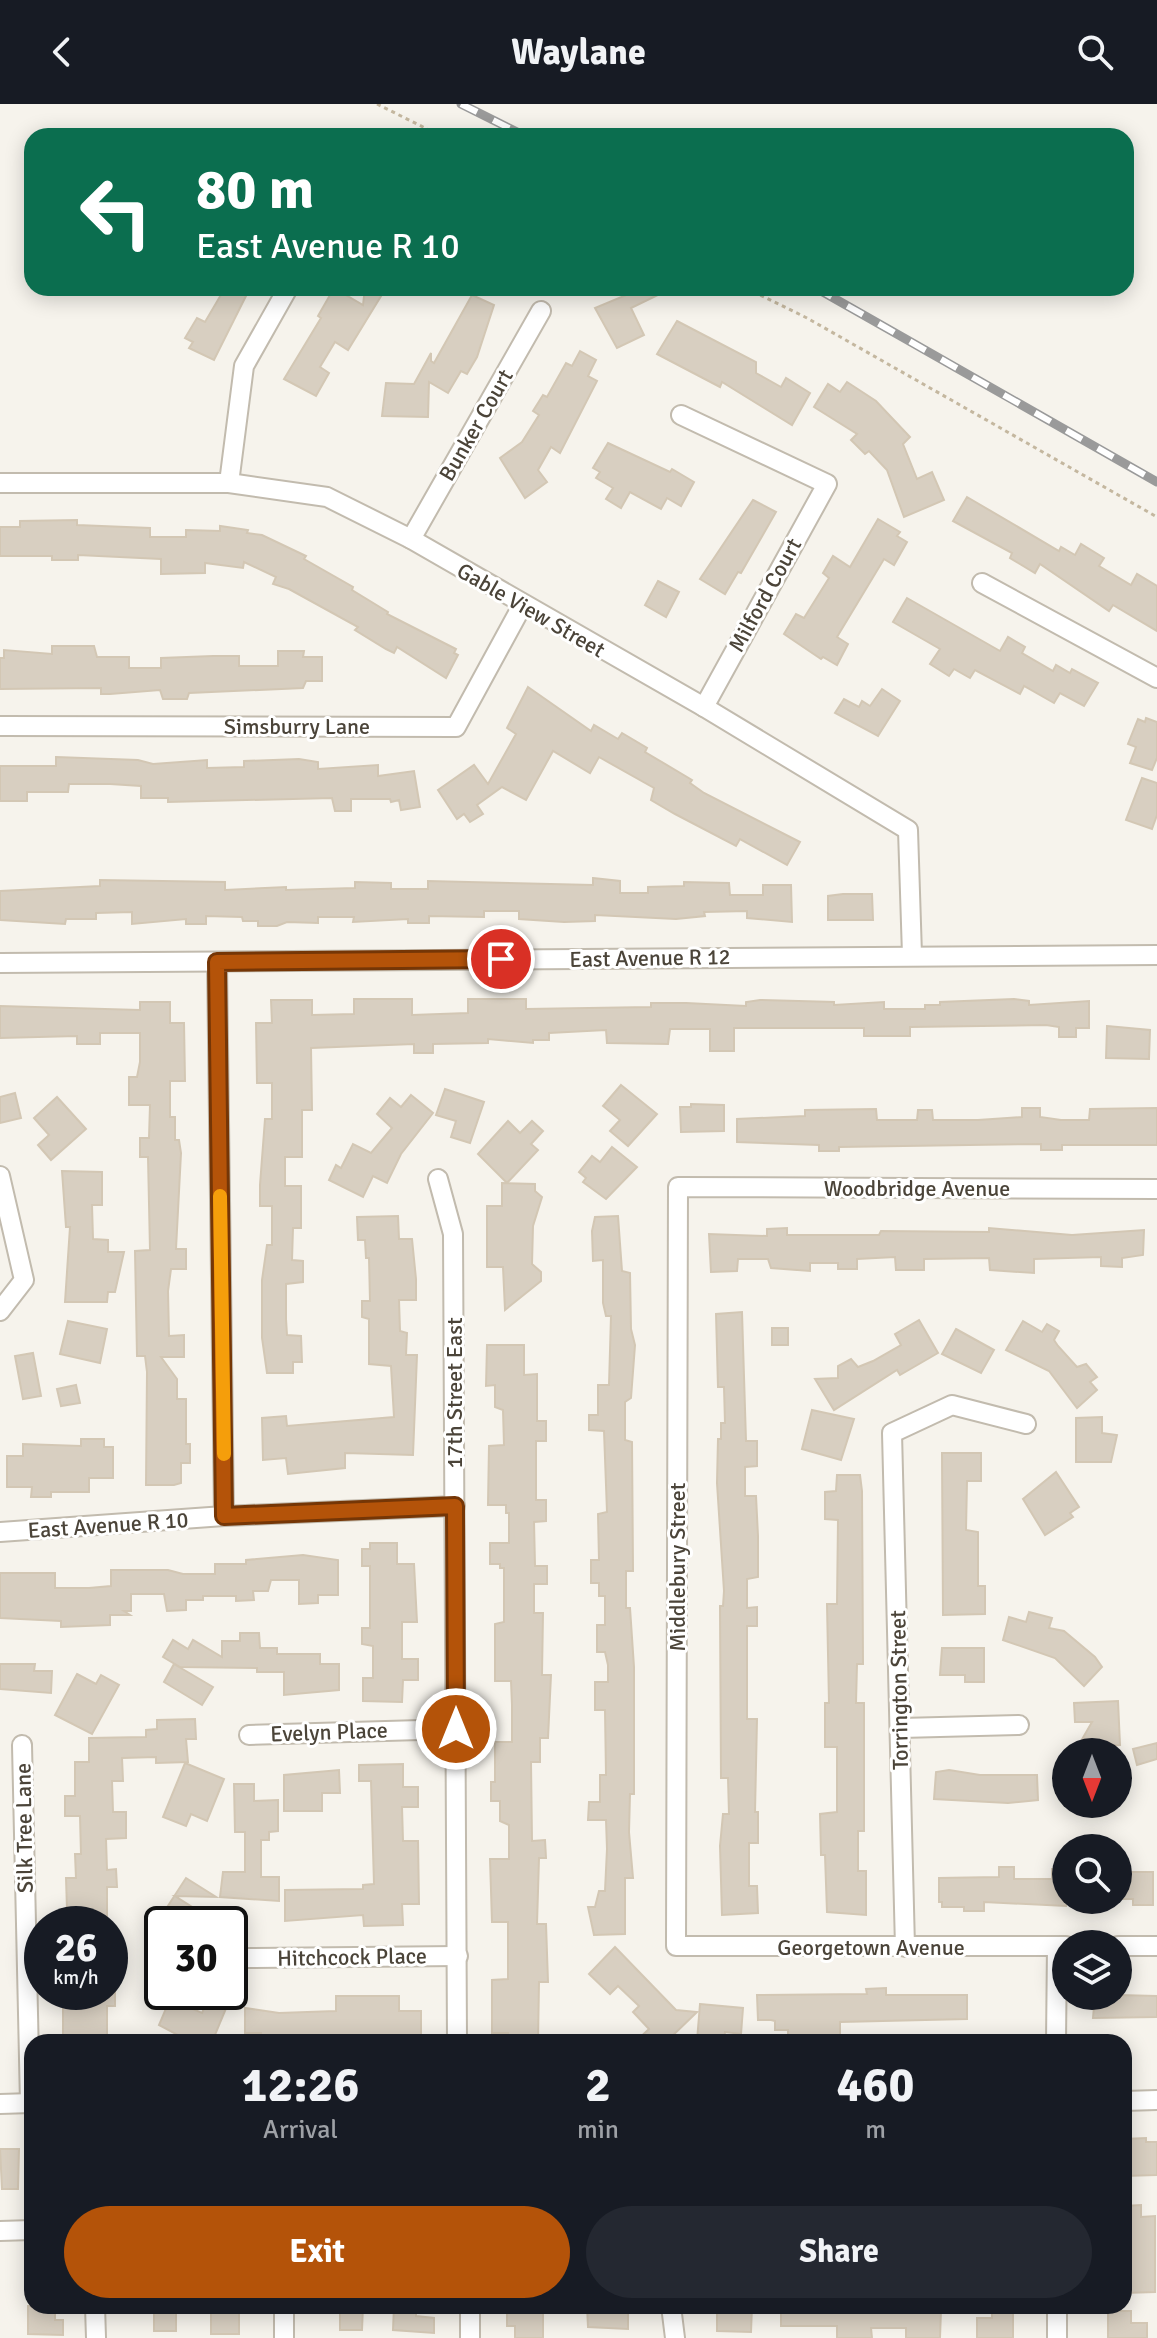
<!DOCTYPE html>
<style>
body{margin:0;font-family:Signika,sans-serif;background:#242831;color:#f1f3f6;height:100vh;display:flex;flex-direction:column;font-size:30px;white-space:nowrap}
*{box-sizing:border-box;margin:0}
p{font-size:26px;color:#9ea1a6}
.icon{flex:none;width:44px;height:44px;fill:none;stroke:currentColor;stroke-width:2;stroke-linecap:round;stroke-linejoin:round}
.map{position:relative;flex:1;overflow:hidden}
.side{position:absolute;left:24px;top:1930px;width:1108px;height:280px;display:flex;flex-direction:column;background:#171b24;border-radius:24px;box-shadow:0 4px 20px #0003}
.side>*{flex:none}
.banner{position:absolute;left:24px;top:24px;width:1110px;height:168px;border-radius:24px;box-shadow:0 4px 20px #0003;background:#0b6e4f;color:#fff;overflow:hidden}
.needle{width:52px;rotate:180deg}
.buttons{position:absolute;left:1052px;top:1634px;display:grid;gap:16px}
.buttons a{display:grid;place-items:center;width:80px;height:80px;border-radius:50%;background:#171b24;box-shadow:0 4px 20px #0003;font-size:40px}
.speed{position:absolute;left:24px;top:1802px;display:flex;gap:16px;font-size:40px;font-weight:700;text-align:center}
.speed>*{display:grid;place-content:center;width:104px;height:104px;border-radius:50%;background:#171b24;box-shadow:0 4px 20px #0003;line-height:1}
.speed small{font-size:20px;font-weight:400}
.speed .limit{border:4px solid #111;border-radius:12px;background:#fff;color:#111}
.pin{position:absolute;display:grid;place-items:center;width:68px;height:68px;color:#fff;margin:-34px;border:4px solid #fff;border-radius:50%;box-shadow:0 2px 8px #0007}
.me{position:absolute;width:88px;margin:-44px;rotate:0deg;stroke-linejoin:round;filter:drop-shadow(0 0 6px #0008)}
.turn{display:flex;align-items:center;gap:28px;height:168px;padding:0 40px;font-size:36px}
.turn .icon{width:104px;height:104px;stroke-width:2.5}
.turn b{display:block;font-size:56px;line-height:68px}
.eta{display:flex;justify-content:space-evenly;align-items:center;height:136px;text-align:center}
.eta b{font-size:48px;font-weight:800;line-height:56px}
.cta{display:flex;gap:16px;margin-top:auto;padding:16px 40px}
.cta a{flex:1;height:92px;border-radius:48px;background:#b45309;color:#fff;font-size:32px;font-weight:800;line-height:92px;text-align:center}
.cta a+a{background:#242831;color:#f1f3f6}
header{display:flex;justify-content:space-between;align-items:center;height:104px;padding:0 40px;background:#171b24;font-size:36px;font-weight:800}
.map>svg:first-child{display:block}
.building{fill:#d8cfc1;stroke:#d3c7b4;stroke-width:2}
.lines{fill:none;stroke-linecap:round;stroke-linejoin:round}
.minor-casing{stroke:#c2bbae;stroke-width:22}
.path{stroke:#c4b79f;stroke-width:3;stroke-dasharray:4 4;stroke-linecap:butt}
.minor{stroke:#fff;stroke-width:18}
.rail-casing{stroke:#9a9a9a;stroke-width:9}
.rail{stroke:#fff;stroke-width:6;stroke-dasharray:18;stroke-linecap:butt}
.route-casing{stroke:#753606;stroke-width:20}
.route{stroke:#b45309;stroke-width:14}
.slow{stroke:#f59e0b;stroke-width:14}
.labels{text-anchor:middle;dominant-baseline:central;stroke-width:6;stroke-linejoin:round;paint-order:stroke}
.street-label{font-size:22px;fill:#4b4439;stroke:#fff}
</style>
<header><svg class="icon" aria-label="back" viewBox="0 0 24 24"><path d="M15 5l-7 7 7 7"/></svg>Waylane<svg class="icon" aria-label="search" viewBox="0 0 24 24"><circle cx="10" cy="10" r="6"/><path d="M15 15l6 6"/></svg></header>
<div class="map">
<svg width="1157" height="2234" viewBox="0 0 1157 2234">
<rect width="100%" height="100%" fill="#f6f3ec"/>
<g class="building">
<path d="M225,184H250L214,256L189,244L193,238L185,234L197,214L205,218Z"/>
<path d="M334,184L363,201L365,184H386L348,246L335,238L320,263L329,269L316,292L284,275L321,214L318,212Z"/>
<path d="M643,184H660L662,189L631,204L644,231L617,244L595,204Z"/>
<path d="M472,191L494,201L477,253L467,270L461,267L448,289L429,278L428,313L382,312L386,279L414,280L431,249V257L434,259Z"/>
<path d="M677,217L756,258V269L781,283L786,274L810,289L792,321L722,278L720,283L657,250Z"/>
<path d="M580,247L596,256L588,272L597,277L560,349L551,343L538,366L547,378L525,394L500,354L522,338L539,311L533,307L543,291L547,293L566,259L572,262Z"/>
<path d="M847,278L876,297L910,333L903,340L917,375L932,368L944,396L904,413L887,366L869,347L865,350L851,336L857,330L814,303L828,280L840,288Z"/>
<path d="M608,339L670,368L672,365L694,378L681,402L667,394L661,405L630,388L621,404L606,395L613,384L596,374L600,368L593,364Z"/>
<path d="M967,393L1059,447L1061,443L1075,451L1081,440L1104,454L1099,462L1131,481L1137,470L1157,482V527L1113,501L1109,507L1040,460L1035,469L1010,454L1012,449L953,417Z"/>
<path d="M753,396L776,408L741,469L738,468L725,490L700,475Z"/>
<path d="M878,415L900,428L897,432L907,438L894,461L884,455L837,533L848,540L837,561L823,553L821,555L784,530L796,510L804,514L829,474L823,469L833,452L850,463Z"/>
<path d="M77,416V421L150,424V433H186V426L220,427V422L248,426L247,429L262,431L306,452L304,455L353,483L352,486L388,508L387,510L456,545L454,549L458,551L446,574L397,543L394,549L386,545L355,526L358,523L289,485L273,480L276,473L244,458L243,464L205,459V469L161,470V455L78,451V456H52V452H0V423H20V417Z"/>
<path d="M658,477L679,488L666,513L645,501Z"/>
<path d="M907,494L1000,547L1008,533L1025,543L1022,549L1053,567L1056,561L1070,569L1072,565L1098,579L1084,602L1060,589L1054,599L1024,582L1020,590L975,566L970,574L954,565L949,572L930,560L940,545L893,518Z"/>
<path d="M52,542H94L97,553H129V564H161V554L213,552H239V562H278V547H304L303,553H322V577H306L303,584L189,589L187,595H163L160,586L110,590H101V584L0,585V554H4V546L52,550Z"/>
<path d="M528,583L591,627L594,621L618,635L622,629L647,644L645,648L692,676L690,679L704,689L800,738L787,761L740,735L736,742L675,710L651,696L654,684L599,653L590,669L553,647L526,696L502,683L477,701L483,710L470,718L464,710L457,715L438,686L474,661L488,680L516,630L507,624Z"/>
<path d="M882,585L900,597L878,632L835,609L844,595L859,603L862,597L870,602Z"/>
<path d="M1146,614L1157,618V654L1152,666L1130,659L1136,643L1128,640L1138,615L1145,618Z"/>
<path d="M56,653L138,656L153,660L207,656V664L244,663V657L299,655L318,658V665L378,661V672L414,667L420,703L401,706L399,696L391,698L390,695H351V707H335L332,694L168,698V694H141V682L110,680H69L68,688H27V697H0V662H56Z"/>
<path d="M1142,674L1157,679V711L1152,725L1126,716Z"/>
<path d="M593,774L620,777V789H648V783L684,782V778L729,779L730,791H763V781H791L792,818L747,814V807L704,808L705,812L676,815L595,811V817L564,818L519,815V807H484V813L429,812V819H408V815L353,818L354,813H318V819L287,818L277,822H258V817H243L242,813L206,812V820H186V815L132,820V808L96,809V815H66L65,820L0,816V787L100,782V776L225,778V786L286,783V786L355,784V778L391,779V785H428V777L593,781Z"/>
<path d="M843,790H872L873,816H828V792Z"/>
<path d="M354,895H412V911L468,909V895H526V905L651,903V899H686L746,902V898L760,896L834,898V901L884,898V905H925V901H940V898L1014,895L1029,897V901L1089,897V924H1076V933H1059V923L1046,921L910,923V932H864V924H734V947H710V925H670L668,940L607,939L606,926L549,929V936H533V939L488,935V939L433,940V949H414V940L311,944L312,1006H302V1053H285V1082H301V1124H293L292,1156L303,1157V1178L286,1180V1215L287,1231L301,1232L302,1258H293V1269H267L262,1234V1176L267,1141H272V1102H260V1081L265,1015H272V979H257L256,919H272L271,896H312V911L354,910Z"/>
<path d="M140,898H170V919H184L185,977H170V1013H175V1036H179L181,1049L176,1145H186V1165H171L168,1187L169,1232L184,1231V1253H161L177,1275V1295H186V1340H190V1359H181V1379L174,1381H146L147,1268L145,1252H137L135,1147L150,1146L148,1053H140V1034H149L150,1001H129V973H137L140,958V929H100V940H77V932L0,934V902L140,906Z"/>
<path d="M1107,922L1150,926L1149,955L1106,954Z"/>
<path d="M621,981L657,1010L628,1042L610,1027L620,1016L603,1002Z"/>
<path d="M445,985L484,998L470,1039L451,1033L456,1017L436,1011Z"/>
<path d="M15,989L21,1014L0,1019V993Z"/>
<path d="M411,991L433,1009L401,1050L387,1079L373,1072L363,1093L329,1076L336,1061L341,1064L353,1040L371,1049L392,1024L377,1010L390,994L401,1003Z"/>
<path d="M57,993L86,1025L51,1056L38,1041L49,1031L34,1014Z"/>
<path d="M691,1000L724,1001V1027L681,1028L680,1003H691Z"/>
<path d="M1022,1004H1040V1013L1061,1016H1089L1090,1005L1157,1004V1041H1062V1046H1041V1040L839,1043V1047H819V1041L737,1038V1015L805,1012V1006L876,1005L877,1016H917L918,1006H932L933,1016H978L1022,1013Z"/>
<path d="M508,1017L520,1029L532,1017L543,1027L531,1040L538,1046L507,1079L478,1050Z"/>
<path d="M612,1043L637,1063L606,1095L583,1078L586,1074L579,1068L592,1052L600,1058Z"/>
<path d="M62,1067L102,1068V1101H92L93,1135L108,1136V1148H124L115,1188H108L107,1198H65L70,1123H66Z"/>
<path d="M502,1079L535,1080V1087L542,1093L533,1122L532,1160L541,1168V1177L505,1206L503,1163H487V1102H502Z"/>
<path d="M398,1112L399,1135H412L416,1175V1196H399L400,1227L407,1229L406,1251H417L413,1351L345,1349V1364L288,1370L286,1354L263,1356L262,1314L286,1312L287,1322L394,1313L391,1262L369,1260V1215L362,1213V1197H370L369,1154H366L365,1136H358L357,1113Z"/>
<path d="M618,1112L622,1167L630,1169L631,1225L635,1241L631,1294L625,1298V1336L632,1338L633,1467H626V1504H630L634,1563V1690H630L629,1728L633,1774H625V1830L594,1831L588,1803H595L599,1787H605L607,1745L606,1716H588L589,1698H600V1671H606L605,1606H595V1578H608V1561L605,1548H597V1521H605V1492H599V1479H591V1456H599L598,1410L607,1408L604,1327L589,1326V1311H598V1281H609L611,1212H606L603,1199V1156L593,1157L592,1127L595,1113Z"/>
<path d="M787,1124V1131H879L881,1127L989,1128V1124L1072,1131L1144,1126L1143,1151L1122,1154V1163L1101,1162V1153L1034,1155V1169L990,1166L989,1154L924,1155V1166H896L895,1153L857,1155V1165H838V1159H810V1167L771,1164L768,1155H738L737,1167L711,1168L709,1130L767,1132V1125Z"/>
<path d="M742,1208L746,1337H757V1362L745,1363V1392H756L758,1432V1473L747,1475V1504L757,1503V1522H747V1615H757L755,1708H758V1739H749V1782H757L758,1809L722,1811L720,1742L723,1710H729L728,1674H721L720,1502H723L724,1487L717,1379L718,1335H721V1319H725L724,1283H718L716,1210Z"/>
<path d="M919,1216L938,1249L900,1271L897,1266L834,1306L815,1275L838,1274V1262L851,1255L858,1263L873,1257L901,1241L895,1230Z"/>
<path d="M68,1217L107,1225L100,1259L60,1250Z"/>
<path d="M1023,1217L1042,1228L1047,1220L1059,1227L1054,1236L1058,1242L1077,1263L1086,1260L1097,1273L1090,1278L1097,1286L1077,1304L1049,1267L1006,1246Z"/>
<rect x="772" y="1224" width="16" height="17"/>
<path d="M956,1225L994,1246L981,1269L942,1250Z"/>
<path d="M487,1241H524V1271L537,1270V1317H546V1337H536V1396H546V1417L534,1418L535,1462H547V1480H534V1509H543L542,1571H551L548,1634H540V1658H531L532,1737L545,1736L546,1754H539L537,1820H546L548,1878H539L538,1938H508V1929H492V1876L508,1875V1818H492L490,1755H509V1721L500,1717V1697H491V1678H495V1638H512V1601L511,1577H495V1520L504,1518V1464H500V1460H490V1439H509V1409H506V1401H488L489,1342L504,1341L503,1306L495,1303V1281L486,1282Z"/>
<path d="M33,1249L41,1292L23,1295L15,1252Z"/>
<path d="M76,1281L80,1299L61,1302L57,1285Z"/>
<path d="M812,1306L854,1315L841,1356L802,1345Z"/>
<path d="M1102,1313V1329L1117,1331L1111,1358H1076V1314Z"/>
<path d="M81,1335H104V1343H113V1374H89V1388H51V1393H31L32,1383H7V1352H23V1340L81,1342Z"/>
<path d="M942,1349H981V1377H967L966,1426L978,1428V1482H985V1510L943,1511Z"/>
<path d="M1056,1368L1079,1403L1070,1409L1073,1413L1045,1431L1023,1395Z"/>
<path d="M837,1371H860L862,1387L863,1560H857L856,1599H864V1727H858V1767H866V1811L827,1808L825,1751H821L820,1710L837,1708V1643H825V1599H829L827,1500H837L838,1416L825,1415V1388L836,1387Z"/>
<path d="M370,1439H397V1460H414L417,1518H402V1555H418V1576H403L402,1598L363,1597V1574H373V1542L362,1540V1524H370V1462H362V1445H370Z"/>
<path d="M303,1451L338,1456V1491H318V1499L299,1500V1476H271L268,1487H253L254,1496L236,1497V1492H203V1496H186V1506L167,1507L164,1490H131V1507H124L130,1511H110V1521L61,1523V1517L0,1514V1469H55V1484H89L111,1482V1466H168L183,1470H215V1460H246V1456Z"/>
<path d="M1029,1508L1052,1514L1049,1524L1064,1527L1095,1553L1102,1563L1084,1582L1055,1554L1003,1536L1009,1513L1026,1518Z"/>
<path d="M240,1529H259L260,1544H277V1550H320V1560H339V1586L284,1591V1568H257V1564L180,1563L163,1553L173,1536L188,1545L193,1536L222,1553V1537H240Z"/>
<path d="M942,1544H984V1578H965V1571H940Z"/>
<path d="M0,1560H35L34,1567H52L51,1589L0,1585Z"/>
<path d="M174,1560L213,1583L202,1601L164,1578Z"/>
<path d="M77,1570L96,1580L101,1571L119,1581L92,1630L55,1611Z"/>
<path d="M1118,1597L1120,1641L1077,1644L1092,1618H1075L1074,1599Z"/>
<path d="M195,1615L196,1635H186L188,1658L156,1659V1653L122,1654L123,1677H112L113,1708H126V1734L106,1735L107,1766L116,1765L117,1783H107V1820H62V1805H67L66,1774H76L75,1750H81L80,1712H65V1692H75V1658H89V1634L146,1633V1626L157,1625V1616Z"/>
<path d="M1157,1639V1655L1137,1661L1133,1645Z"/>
<path d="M185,1659L224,1675L207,1717L191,1710L186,1722L163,1713Z"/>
<path d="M403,1660V1683H418V1703H402L403,1737H418L419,1800H402L403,1821L364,1822L363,1811L285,1817V1786L363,1785V1781L374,1780L371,1677H359V1661Z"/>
<path d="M339,1666L340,1689H322V1707H284V1671Z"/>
<path d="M949,1666L980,1671H1037L1038,1696L1008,1699L934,1695L936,1668Z"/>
<path d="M234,1680H254V1697L278,1696V1727L269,1728V1736H261V1773H279V1797L220,1793L223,1768H245V1728H235Z"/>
<path d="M999,1763H1014V1775H1052V1765H1066V1802L984,1798V1807H964V1803H942V1798H939V1774L999,1773Z"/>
<path d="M1118,1768H1153V1801H1133V1795H1118Z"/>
<path d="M186,1774L216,1793L175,1792L219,1820H182L164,1808Z"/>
<path d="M615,1843L676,1906L697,1908L666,1938H635L649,1925L633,1908L639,1902L618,1882L610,1890L589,1870Z"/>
<path d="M886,1884V1891H967V1915L840,1918V1931L805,1932V1938H788V1926H775V1917L771,1916H758L757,1891L867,1890L866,1885Z"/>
<path d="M63,1888H115V1902H107V1938L63,1934Z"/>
<path d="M1118,1891L1157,1892V1913L1093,1914L1095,1892Z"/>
<path d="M336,1892H399V1907H421V1936L314,1938L278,1935L277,1938H263L261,1929H245V1904L279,1909L336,1907Z"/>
<path d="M209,1894L227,1902L212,1938H191L159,1921L170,1895L202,1909Z"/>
<path d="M700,1900L743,1904L741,1930L725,1928L724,1937H697Z"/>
<path d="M1146,2034V2038H1157V2071L1124,2072V2035Z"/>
<path d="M0,2045H19L18,2085H2Z"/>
<path d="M1141,2101V2113L1155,2112V2188L1124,2189V2102Z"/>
<path d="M28,2202H55V2216H63V2231L28,2230Z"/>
<rect x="154" y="2202" width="22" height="25"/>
<rect x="211" y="2202" width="28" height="28"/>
<path d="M340,2202H363L362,2226H340Z"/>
<path d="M394,2202H416V2212L434,2214V2229L393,2226Z"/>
<path d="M543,2202V2234H515V2222H507V2204Z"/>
<path d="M587,2202H628V2225L588,2223Z"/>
<path d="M717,2202H752L751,2228L717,2227Z"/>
<path d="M781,2202H817V2207H847V2202H931L930,2206H941L940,2234H906V2224H871L872,2234H837V2222H781Z"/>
<path d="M992,2207H1013V2234H977V2214H992Z"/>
<path d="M1108,2207H1131V2219H1147V2234H1108Z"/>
</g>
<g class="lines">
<g class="minor-casing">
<g id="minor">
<path d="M681,311L827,380L704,603"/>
<path d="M0,379H229L327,393L411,435L704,603L908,726L912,851"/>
<path d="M229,379L244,262L288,184"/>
<path d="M411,435L541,207"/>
<path d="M982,479L1157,574"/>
<path d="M0,622L456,623L522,502"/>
<path d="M217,858L224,1412"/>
<path d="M0,859L1157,851"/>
<path d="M0,1072L24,1176L0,1207"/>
<path d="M438,1075L453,1130L457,1938"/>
<path d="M0,1428L224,1412L455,1402"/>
<path d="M901,1624L1019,1621"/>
<path d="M249,1631L456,1625"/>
<path d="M22,1641L30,1999"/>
<path d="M1066,1842H676L678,1083L1157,1085"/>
<path d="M1118,1842H1157"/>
<path d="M905,1843L892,1329L952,1301L1026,1320"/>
<path d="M246,1854L458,1852"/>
<path d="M1056,1938L1057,1842"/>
<path d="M1124,1997L1157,1996"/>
<path d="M0,2000L32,1999"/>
<path d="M0,2127L32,2126"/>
<path d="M95,2202L96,2234"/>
<path d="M284,2202V2234"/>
<path d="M470,2202V2234"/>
<path d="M671,2202L675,2234"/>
<path d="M1057,2202V2234"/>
</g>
</g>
<g class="path">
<path d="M377,0L441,32"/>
<path d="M746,184L807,214L1157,413"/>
</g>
<use href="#minor" class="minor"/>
<g class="rail-casing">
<g id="rail">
<path d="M461,0L525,32"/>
<path d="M816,184L1157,378"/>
</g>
</g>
<use href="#rail" class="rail"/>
</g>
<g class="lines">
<g class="route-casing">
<path id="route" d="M456,1625L455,1402L224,1412L217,858L501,855"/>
</g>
<use href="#route" class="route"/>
<path class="slow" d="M220,1092L224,1350"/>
</g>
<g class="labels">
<g class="street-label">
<text transform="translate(476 321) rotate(-60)">Bunker Court</text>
<text transform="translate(765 491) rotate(-61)">Milford Court</text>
<text transform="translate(531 506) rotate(30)">Gable View Street</text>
<text x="297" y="622">Simsburry Lane</text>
<text transform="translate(650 854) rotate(-1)">East Avenue R 12</text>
<text x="917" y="1084">Woodbridge Avenue</text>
<text transform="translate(454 1289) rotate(-90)">17th Street East</text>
<text transform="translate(108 1421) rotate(-4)">East Avenue R 10</text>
<text transform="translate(677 1463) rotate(-90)">Middlebury Street</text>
<text transform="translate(899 1586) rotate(-91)">Torrington Street</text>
<text transform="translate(329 1628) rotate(-2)">Evelyn Place</text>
<text transform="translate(24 1724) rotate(-91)">Silk Tree Lane</text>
<text x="871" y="1843">Georgetown Avenue</text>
<text transform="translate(352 1853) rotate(-1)">Hitchcock Place</text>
</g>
</g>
</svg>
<div class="buttons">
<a><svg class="needle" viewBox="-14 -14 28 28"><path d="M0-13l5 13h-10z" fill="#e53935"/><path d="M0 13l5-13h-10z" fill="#9ea1a6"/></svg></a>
<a><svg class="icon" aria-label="search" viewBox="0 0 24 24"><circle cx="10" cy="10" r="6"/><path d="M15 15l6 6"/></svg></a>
<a><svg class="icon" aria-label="layers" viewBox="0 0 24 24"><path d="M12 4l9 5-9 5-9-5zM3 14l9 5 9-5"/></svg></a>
</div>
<div class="speed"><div>26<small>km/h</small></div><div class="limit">30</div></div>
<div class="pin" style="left:501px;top:855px;background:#d93025"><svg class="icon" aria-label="arrive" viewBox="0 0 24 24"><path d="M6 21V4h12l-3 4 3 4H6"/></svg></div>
<svg class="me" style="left:456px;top:1625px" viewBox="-20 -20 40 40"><circle r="17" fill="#b45309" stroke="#fff" stroke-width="3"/><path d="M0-11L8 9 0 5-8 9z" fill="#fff"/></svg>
<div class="banner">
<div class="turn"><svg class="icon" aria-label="left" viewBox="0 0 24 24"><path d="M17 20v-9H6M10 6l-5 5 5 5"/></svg><div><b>80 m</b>East Avenue R 10</div></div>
</div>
<section class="side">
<div class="eta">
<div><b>12:26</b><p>Arrival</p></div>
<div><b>2</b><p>min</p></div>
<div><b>460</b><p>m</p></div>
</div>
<div class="cta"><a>Exit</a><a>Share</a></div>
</section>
</div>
